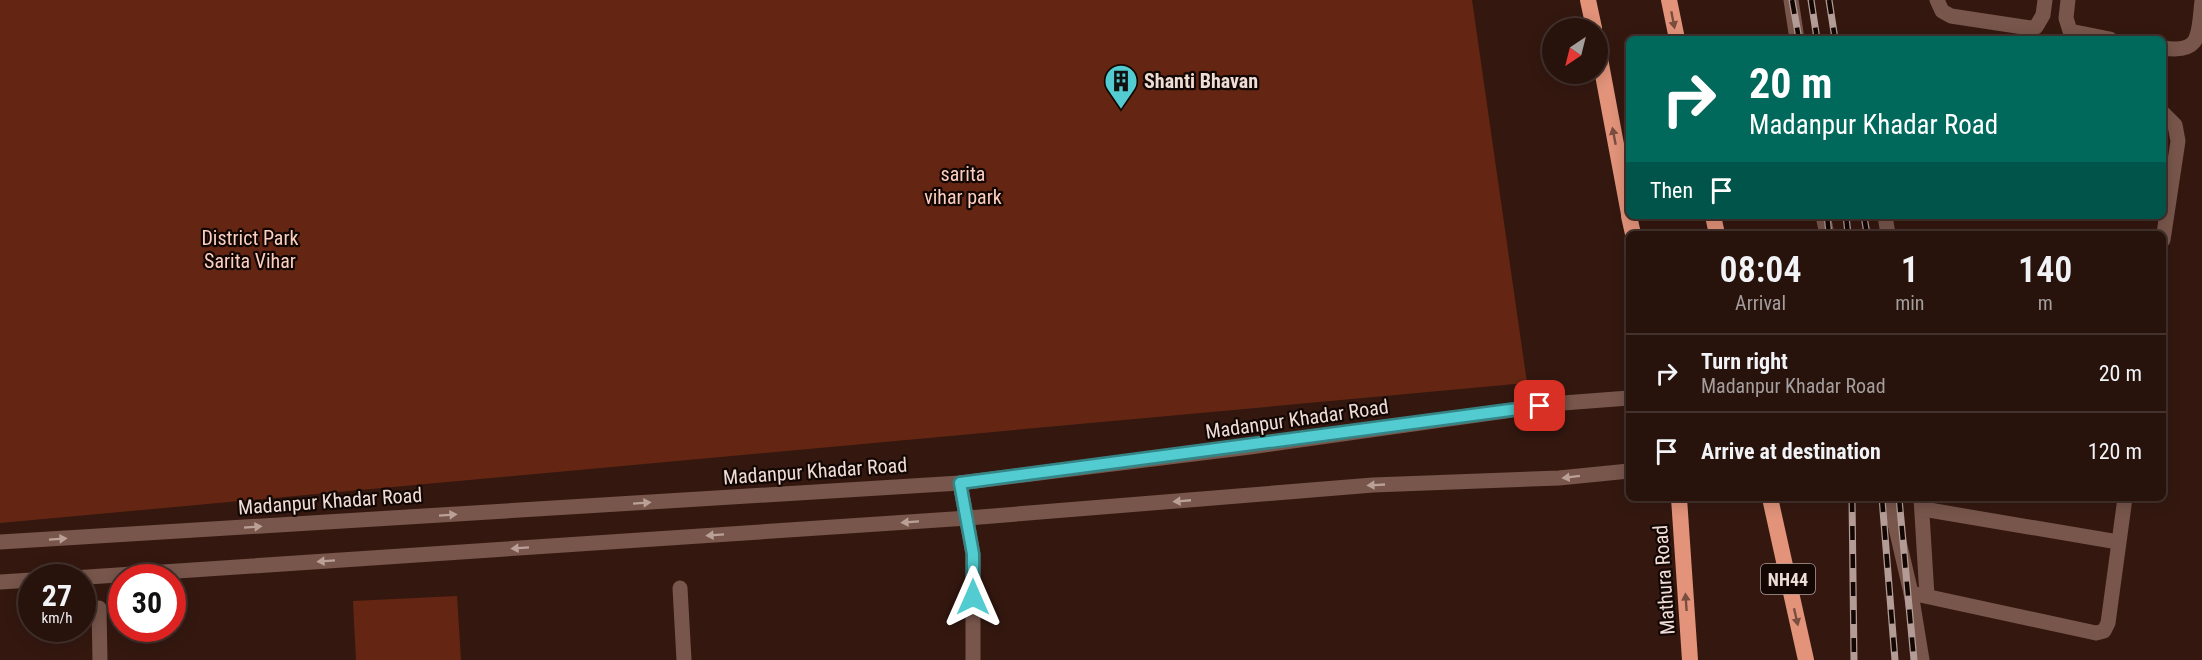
<!DOCTYPE html>
<style>
body{margin:0;font-family:"Roboto Condensed",sans-serif;background:#2f1b15;color:#f1f3f6;height:100vh;display:flex;flex-direction:column;font-size:22px;white-space:nowrap}
*{box-sizing:border-box;margin:0}
p{font-size:20px;color:#a49e9d}
.icon{flex:none;width:33px;height:33px;fill:none;stroke:currentColor;stroke-width:2;stroke-linecap:round;stroke-linejoin:round}
.map{position:relative;flex:1;overflow:hidden}
.side{position:absolute;left:1626px;top:231px;width:540px;height:270px;display:flex;flex-direction:column;background:#27120c;border-radius:9px;box-shadow:0 3px 15px #0003,0 0 0 2px #43322d}
.side>*{flex:none}
.top-card{position:absolute;left:1626px;top:36px;width:540px;height:183px;border-radius:9px;box-shadow:0 3px 15px #0003,0 0 0 2px #43322d;background:#00695c;color:#fff;overflow:hidden}
.needle{width:39px;rotate:215deg}
.controls{position:absolute;left:1542px;top:18px;display:grid;gap:12px}
.controls a{display:grid;place-items:center;width:66px;height:66px;border-radius:50%;background:#27120c;box-shadow:0 3px 15px #0003,0 0 0 2px #43322d;font-size:30px}
.speed{position:absolute;left:18px;top:564px;display:flex;gap:12px;font-size:30px;font-weight:700;text-align:center}
.speed>*{display:grid;place-content:center;width:78px;height:78px;border-radius:50%;background:#27120c;box-shadow:0 3px 15px #0003,0 0 0 2px #43322d;line-height:1}
.speed small{font-size:15px;font-weight:400}
.speed .limit{border:9px solid #d22;background:#fff;color:#111}
.pin{position:absolute;display:grid;place-items:center;width:51px;height:51px;color:#fff;margin:-26px;border-radius:12px;box-shadow:0 3px 9px #0006}
.me{position:absolute;width:66px;margin:-33px;rotate:0deg;stroke-linejoin:round;filter:drop-shadow(0 0 4px #0008)}
.turn{display:flex;align-items:center;gap:21px;height:126px;padding:0 24px;font-size:27px}
.turn .icon{width:78px;height:78px;stroke-width:2.5}
.turn b{display:block;font-size:42px;line-height:51px}
.then{display:flex;align-items:center;height:57px;padding:0 24px;background:#0003;gap:12px;font-size:22px}
.eta{display:flex;justify-content:space-evenly;align-items:center;height:102px;text-align:center}
.eta b{font-size:36px;font-weight:600;line-height:42px}
ul{padding:0;list-style:none}
li{display:flex;align-items:center;gap:18px;height:78px;padding:0 24px;border-top:2px solid #43322d}
li div{flex:1}
li b{display:block;font-size:22px}
li em{font-style:normal}
.map>svg:first-child{display:block}
.green{fill:#642612}
.lines{fill:none;stroke-linecap:round;stroke-linejoin:round}
.service{stroke:#78564b;stroke-width:15}
.minor{stroke:#78564b;stroke-width:15}
.tertiary{stroke:#78564b;stroke-width:15}
.trunk{stroke:#e2937a;stroke-width:16}
.rail-casing{stroke:#b39c95;stroke-width:7}
.rail{stroke:#130704;stroke-width:4.5;stroke-dasharray:14;stroke-linecap:butt}
.oneway{fill:#7a4d3f}
.oneway2{fill:#baa097}
.route-casing{stroke:#358587;stroke-width:15}
.route{stroke:#52ccd0;stroke-width:10}
.labels{text-anchor:middle;dominant-baseline:central;stroke-width:4.5;stroke-linejoin:round;paint-order:stroke}
.shield{fill:#130704;stroke:#ae9c97;stroke-width:1.5}
.shield-label{font-size:18px;font-weight:bold;fill:#f0dcd6}
.poi-label{font-size:20px;font-weight:bold;fill:#f0dcd6;stroke:#130704;text-anchor:start}
.park-label{font-size:20px;fill:#fccebf;stroke:#130704}
.street-label{font-size:20px;fill:#f0dcd6;stroke:#130704}
</style>
<div class="map">
<svg width="2202" height="660" viewBox="0 0 2202 660">
<rect width="100%" height="100%" fill="#341810"/>
<g class="green">
<path d="M0,0H1472L1527,383L0,523Z"/>
<path d="M457,596L461,660H356L353,601Z"/>
</g>
<g class="lines">
<g class="service">
<path d="M1937,0L1942,11L1951,16L2030,28L2036,27L2043,15L2045,0"/>
<path d="M2068,0L2066,18L2070,31L2110,39"/>
<path d="M2163,48C2202,54 2198,34 2202,1"/>
<path d="M2163,113L2175,125L2178,141L2163,240"/>
<path d="M1885,216L1888,234"/>
<path d="M1921,498L1927,596"/>
<path d="M1923,509L2118,542"/>
<path d="M1911,593L2096,633L2104,631L2108,623L2125,498"/>
</g>
<g class="minor">
<path d="M1791,0L1797,39"/>
<path d="M1823,216L1827,234"/>
<path d="M960,483L973,554V660"/>
<path d="M1889,498L1911,593L1922,660"/>
<path d="M680,588L684,660"/>
<path d="M99,608L100,660"/>
</g>
<g class="tertiary">
<path d="M0,542L960,483L1250,447L1563,403L1629,398"/>
<path d="M73,578L968,518L1373,485L1559,478L1629,471"/>
<path d="M0,582L32,580"/>
</g>
<g class="trunk">
<path d="M1588,0L1594,28"/>
<path d="M1669,0L1677,39"/>
<path d="M1598,48L1629,214"/>
<path d="M1629,216L1633,234"/>
<path d="M1713,216L1717,234"/>
<path d="M1679,498L1690,660"/>
<path d="M1770,498L1806,660"/>
</g>
<g class="rail-casing">
<g id="rail">
<path d="M1792,0L1799,39"/>
<path d="M1811,0L1817,39"/>
<path d="M1829,0L1835,39"/>
<path d="M1827,216L1829,234"/>
<path d="M1846,216L1848,234"/>
<path d="M1864,216L1867,234"/>
<path d="M1852,498L1854,660"/>
<path d="M1882,498L1895,660"/>
<path d="M1899,498L1914,660"/>
</g>
</g>
<use href="#rail" class="rail"/>
</g>
<defs><path id="oneway-solid" d="M-6-.8H1V-3.2L6.5 0L1 3.2V.8H-6Z" transform="scale(1.5)"/></defs>
<g class="oneway">
<use href="#oneway-solid" transform="translate(1673 20) rotate(79)"/>
<use href="#oneway-solid" transform="translate(1614 136) rotate(-101)"/>
<use href="#oneway-solid" transform="translate(1686 602) rotate(-94)"/>
<use href="#oneway-solid" transform="translate(1796 617) rotate(77)"/>
</g>
<g class="oneway2">
<use href="#oneway-solid" transform="translate(1571 477) rotate(173)"/>
<use href="#oneway-solid" transform="translate(1376 485) rotate(177)"/>
<use href="#oneway-solid" transform="translate(1182 501) rotate(175)"/>
<use href="#oneway-solid" transform="translate(642 503) rotate(-4)"/>
<use href="#oneway-solid" transform="translate(448 515) rotate(-4)"/>
<use href="#oneway-solid" transform="translate(910 522) rotate(176)"/>
<use href="#oneway-solid" transform="translate(253 527) rotate(-4)"/>
<use href="#oneway-solid" transform="translate(715 535) rotate(176)"/>
<use href="#oneway-solid" transform="translate(58 539) rotate(-4)"/>
<use href="#oneway-solid" transform="translate(520 548) rotate(176)"/>
<use href="#oneway-solid" transform="translate(326 561) rotate(176)"/>
</g>
<g class="lines">
<g class="route-casing">
<path id="route" d="M973,597V554L960,483L1540,406"/>
</g>
<use href="#route" class="route"/>
</g>
<defs>
<g id="building-pin" transform="scale(1.725)"><path d="M0 17L-7.5 6A9.5 9.5 0 1 1 7.5 6Z" fill="#52ccd0" stroke="#130704"/><path d="M-4-6H4V6H1V3H-1V6H-4ZM-2.5-4.3h1.7v1.8h-1.7ZM.8-4.3h1.7v1.8H.8ZM-2.5-1h1.7V.8h-1.7ZM.8-1h1.7V.8H.8Z" fill="#111"/></g>
</defs>
<g fill-rule="evenodd">
<use href="#building-pin" x="1121" y="81"/>
</g>
<g class="labels">
<rect class="shield" x="1761" y="564" width="54" height="30" rx="4.5"/>
<g class="shield-label">
<text x="1788" y="579">NH44</text>
</g>
<g class="poi-label">
<text x="1144" y="81">Shanti Bhavan</text>
</g>
<g class="park-label">
<text x="963" y="174">sarita<tspan x="963" dy="23">vihar park</tspan></text>
<text x="250" y="238">District Park<tspan x="250" dy="23">Sarita Vihar</tspan></text>
</g>
<g class="street-label">
<text transform="translate(1297 419) rotate(-8)">Madanpur Khadar Road</text>
<text transform="translate(815 471) rotate(-4)">Madanpur Khadar Road</text>
<text transform="translate(330 501) rotate(-4)">Madanpur Khadar Road</text>
<text transform="translate(1664 580) rotate(-94)">Mathura Road</text>
</g>
</g>
</svg>
<div class="controls">
<a><svg class="needle" viewBox="-14 -14 28 28"><path d="M0-13l5 13h-10z" fill="#e53935"/><path d="M0 13l5-13h-10z" fill="#a49e9d"/></svg></a>
</div>
<div class="speed"><div>27<small>km/h</small></div><div class="limit">30</div></div>
<div class="pin" style="left:1540px;top:406px;background:#d93025"><svg class="icon" aria-label="arrive" viewBox="0 0 24 24"><path d="M6 21V4h12l-3 4 3 4H6"/></svg></div>
<svg class="me" style="left:973px;top:597px" viewBox="-20 -20 40 40"><path d="M0-17L14 15 0 8-14 15z" fill="#52ccd0" stroke="#fff" stroke-width="4"/></svg>
<div class="top-card">
<div class="turn"><svg class="icon" aria-label="right" viewBox="0 0 24 24"><path d="M7 20v-9h11M14 6l5 5-5 5"/></svg><div><b>20 m</b>Madanpur Khadar Road</div></div>
<div class="then">Then<svg class="icon" aria-label="arrive" viewBox="0 0 24 24"><path d="M6 21V4h12l-3 4 3 4H6"/></svg></div>
</div>
<section class="side">
<div class="eta">
<div><b>08:04</b><p>Arrival</p></div>
<div><b>1</b><p>min</p></div>
<div><b>140</b><p>m</p></div>
</div>
<ul>
<li><svg class="icon" aria-label="right" viewBox="0 0 24 24"><path d="M7 20v-9h11M14 6l5 5-5 5"/></svg><div><b>Turn right</b><p>Madanpur Khadar Road</p></div><em>20 m</em></li>
<li><svg class="icon" aria-label="arrive" viewBox="0 0 24 24"><path d="M6 21V4h12l-3 4 3 4H6"/></svg><div><b>Arrive at destination</b></div><em>120 m</em></li>
</ul>
</section>
</div>
